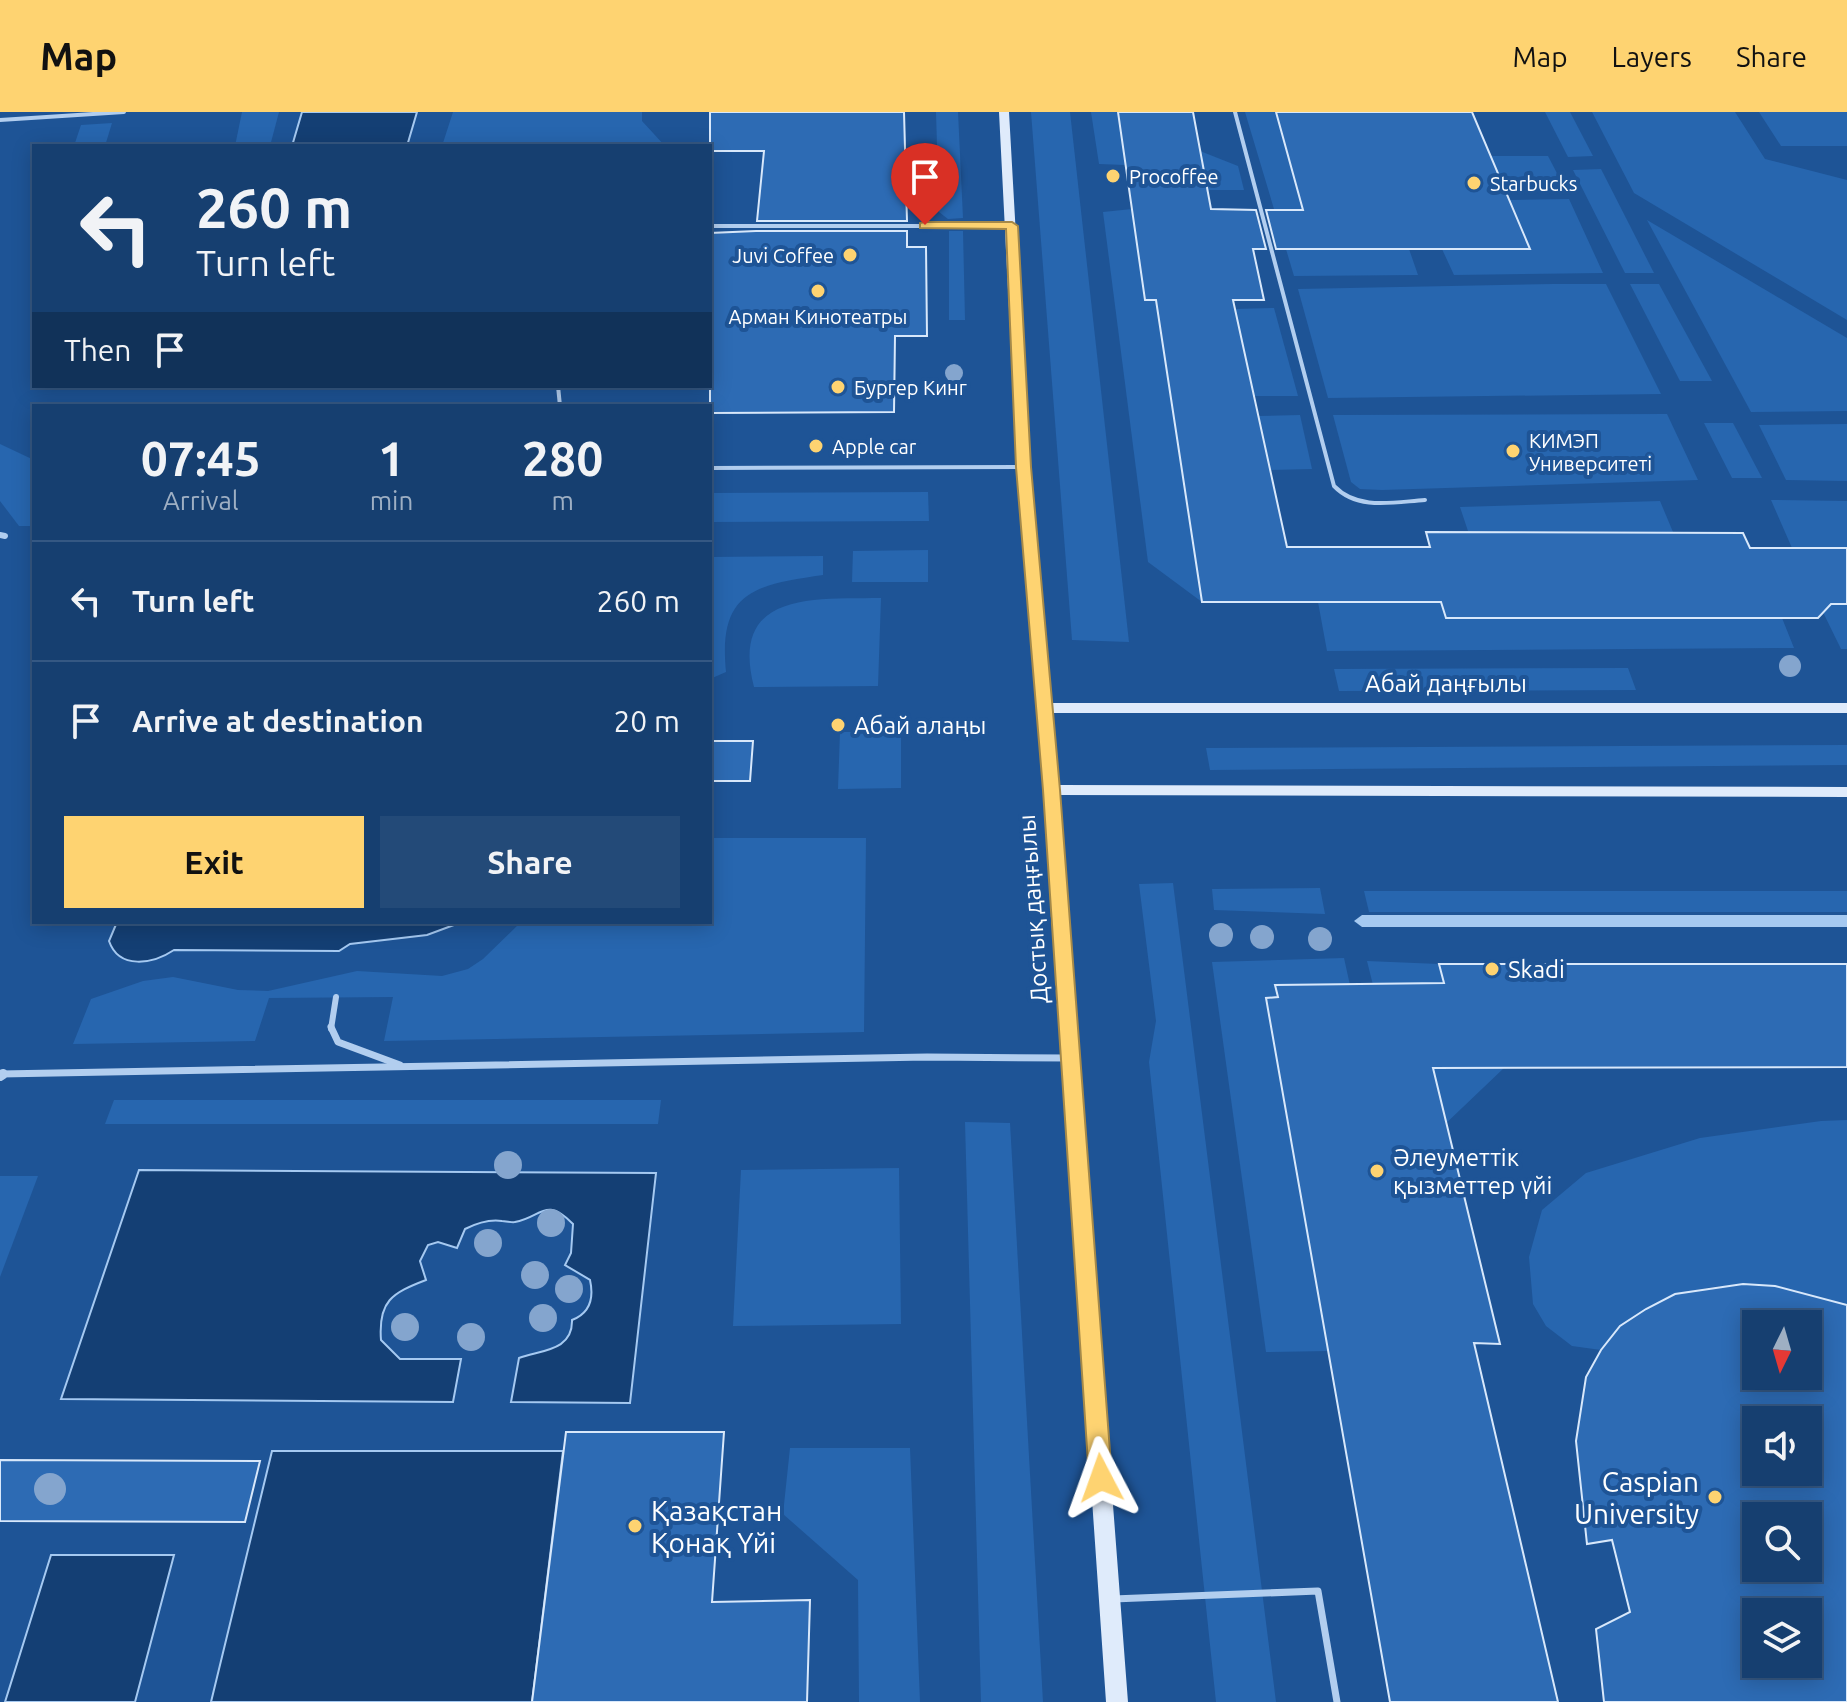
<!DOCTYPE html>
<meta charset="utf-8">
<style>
body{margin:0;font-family:Ubuntu,sans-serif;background:#234a78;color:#f1f3f6;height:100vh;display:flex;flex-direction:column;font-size:30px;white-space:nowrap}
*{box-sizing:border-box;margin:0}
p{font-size:26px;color:#9eafc3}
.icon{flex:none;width:44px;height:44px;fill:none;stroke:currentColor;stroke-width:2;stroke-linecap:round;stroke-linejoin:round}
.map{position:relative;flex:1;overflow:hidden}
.details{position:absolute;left:32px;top:292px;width:680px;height:520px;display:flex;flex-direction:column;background:#163f70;border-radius:0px;box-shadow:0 4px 20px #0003,0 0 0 2px #355883}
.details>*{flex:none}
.hud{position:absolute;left:32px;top:32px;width:680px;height:244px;border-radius:0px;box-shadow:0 4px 20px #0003,0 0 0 2px #355883;background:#163f70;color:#f1f3f6;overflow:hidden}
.needle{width:52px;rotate:185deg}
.controls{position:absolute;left:1742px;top:1198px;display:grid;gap:16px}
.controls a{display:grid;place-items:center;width:80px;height:80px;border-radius:0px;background:#163f70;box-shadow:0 4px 20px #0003,0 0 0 2px #355883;font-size:40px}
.pin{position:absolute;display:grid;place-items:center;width:68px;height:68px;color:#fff;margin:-82px -34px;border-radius:50% 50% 50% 0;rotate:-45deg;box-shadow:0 0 8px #0007}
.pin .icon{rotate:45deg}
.me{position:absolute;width:88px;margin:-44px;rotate:356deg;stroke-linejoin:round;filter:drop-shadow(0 0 6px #0008)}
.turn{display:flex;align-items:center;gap:28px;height:168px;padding:0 32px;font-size:36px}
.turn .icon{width:104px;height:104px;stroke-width:2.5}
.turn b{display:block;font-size:56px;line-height:68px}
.then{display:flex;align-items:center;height:76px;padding:0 32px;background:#0003;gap:16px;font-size:30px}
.eta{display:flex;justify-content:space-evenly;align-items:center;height:136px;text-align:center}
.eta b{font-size:48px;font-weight:700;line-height:56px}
.button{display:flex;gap:16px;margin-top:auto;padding:16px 32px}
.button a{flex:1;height:92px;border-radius:0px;background:#fed371;color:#111;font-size:32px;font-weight:700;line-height:92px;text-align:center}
.button a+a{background:#234a78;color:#f1f3f6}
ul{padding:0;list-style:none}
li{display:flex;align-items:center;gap:24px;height:120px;padding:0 32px;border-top:2px solid #355883}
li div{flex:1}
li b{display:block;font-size:30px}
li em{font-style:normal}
header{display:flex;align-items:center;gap:48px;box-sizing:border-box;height:112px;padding:0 40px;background:#fed371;color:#111}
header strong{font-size:38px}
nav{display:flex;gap:44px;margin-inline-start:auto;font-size:28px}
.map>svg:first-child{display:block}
.green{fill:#2766af}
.water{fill:#143f74;stroke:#a5c9f1;stroke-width:2}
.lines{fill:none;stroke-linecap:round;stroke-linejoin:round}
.stream{fill:#a5c9f1;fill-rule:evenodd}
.building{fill:#2d6bb4;stroke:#d8e8fb;stroke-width:2;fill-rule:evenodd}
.service-far2{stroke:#b2ceef;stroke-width:4}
.service-far1{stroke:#b2ceef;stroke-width:6}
.service{stroke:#b2ceef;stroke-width:7}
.minor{stroke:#b2ceef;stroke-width:10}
.secondary{fill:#dfebfb;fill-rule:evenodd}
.tree{fill:#84a5ce}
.route{fill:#fed371;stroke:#a58949;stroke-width:2}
.poi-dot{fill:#fed371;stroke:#1e5496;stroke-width:3}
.labels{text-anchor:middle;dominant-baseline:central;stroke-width:8;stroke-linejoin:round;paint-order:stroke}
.far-poi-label{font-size:20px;fill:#fff;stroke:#1e5496;text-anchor:start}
.street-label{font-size:24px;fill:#fff;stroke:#1e5496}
.poi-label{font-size:24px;fill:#fff;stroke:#1e5496;text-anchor:start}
.near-poi-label{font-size:28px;fill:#fff;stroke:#1e5496;text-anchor:end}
</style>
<header>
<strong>Map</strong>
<nav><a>Map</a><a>Layers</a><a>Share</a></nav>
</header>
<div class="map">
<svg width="1847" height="1590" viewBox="0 0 1847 1590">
<rect width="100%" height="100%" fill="#1e5496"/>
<g class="green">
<path d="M242,0H279L270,34H235Z"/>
<path d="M453,0H642V9L665,34H442Z"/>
<path d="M936,0H958L963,106L948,107L939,100Z"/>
<path d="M1031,0H1070L1129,530L1072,528Z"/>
<path d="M1091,0H1118L1125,53L1099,52Z"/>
<path d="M1245,0H1276L1314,137H1409L1418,163L1294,164Z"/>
<path d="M1545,0H1570L1593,44L1568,45Z"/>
<path d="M1592,0H1735L1765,47L1847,68V208L1634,81Z"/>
<path d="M1759,0H1847V34H1781Z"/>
<path d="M112,11L105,34H74L81,13Z"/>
<path d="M1200,39L1238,54L1244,78H1208Z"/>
<path d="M1491,44H1548L1561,69L1501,70Z"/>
<path d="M1601,57L1654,161H1625L1573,58Z"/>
<path d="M1569,87L1603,161L1454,163L1442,137L1529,136L1509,88Z"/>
<path d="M1132,97L1156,188L1202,490L1148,450L1103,100Z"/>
<path d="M1647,108L1847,226V299L1751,300Z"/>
<path d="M949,119H963L965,208H949Z"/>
<path d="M1554,172H1606L1661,282L1328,286L1298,177Z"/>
<path d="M1630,172H1659L1712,269H1680Z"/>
<path d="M1274,196L1298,284H1254L1235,197Z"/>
<path d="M1667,302L1698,368L1382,378L1360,377L1351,370L1333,303Z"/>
<path d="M1300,303L1312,357L1270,358L1258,304Z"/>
<path d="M1704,311H1733L1762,366H1732Z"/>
<path d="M1847,312V369L1786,368L1759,313Z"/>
<path d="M0,332L34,348V414H19L0,389Z"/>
<path d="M928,380L929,409L710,410V381Z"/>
<path d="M1771,388L1847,389V436H1792Z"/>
<path d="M1660,389L1673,420L1468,419L1460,395Z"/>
<path d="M928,438V470H852L853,439Z"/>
<path d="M823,444V463C753,473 718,480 726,560L710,567V445Z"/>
<path d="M881,486L878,574L754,575C729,479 814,487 881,486Z"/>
<path d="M1318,490H1441L1446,505L1782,506L1794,536L1327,539Z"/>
<path d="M1819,492H1847V537H1841Z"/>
<path d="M1628,556L1636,578L1339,579L1334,557Z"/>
<path d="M840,620H901V676L838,677Z"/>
<path d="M1847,633V653L1210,658L1206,636Z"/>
<path d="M710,726H866L864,920L384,929L393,885L269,886L255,929L73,932L91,887L143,869L173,865L238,878L268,879L357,859L442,864L468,857L483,847L521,810H710Z"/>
<path d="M1173,771L1276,1590H1216L1149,950L1156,909L1139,772Z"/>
<path d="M1320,776L1325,802L1214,798L1212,777Z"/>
<path d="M1364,779H1847V800H1369Z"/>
<path d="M1344,846L1351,878L1329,1239L1266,1240L1212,850Z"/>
<path d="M1367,849L1439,852L1465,955H1505L1441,1016L1374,877Z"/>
<path d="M114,988H661L658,1012H105Z"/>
<path d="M1847,1008V1194C1756,1164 1668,1158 1601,1238L1572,1234L1546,1214L1533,1192L1529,1145L1542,1098L1586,1061L1700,1026L1821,1009Z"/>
<path d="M965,1010L1010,1011L1043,1590H981Z"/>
<path d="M899,1056L901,1212L733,1214L741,1058Z"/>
<path d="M0,1064H38L0,1165Z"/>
<path d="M790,1336H910L920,1590H859L858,1468L783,1402Z"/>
</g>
<g class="water">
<path d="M302,0H417L407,34H292Z"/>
<path d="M117,810H462L427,823L350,832L339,839L174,838C153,852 119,858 109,829Z"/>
<path d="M139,1058L656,1061L630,1291L511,1290L519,1246C541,1238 573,1239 572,1208C590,1201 594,1186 590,1168L565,1153L571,1141L573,1112C545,1084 542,1105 515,1110C514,1111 504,1109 502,1109C489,1107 477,1111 465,1117L457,1136L438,1130L428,1133L420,1149L426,1168C392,1181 378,1189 381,1228L400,1247H461L453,1290L61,1287Z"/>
<path d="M272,1339H563L532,1590H211Z"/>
<path d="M51,1443H174L135,1590H5Z"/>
</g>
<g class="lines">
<path class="stream" d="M1362,803H1847V815H1362L1354,809Z"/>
</g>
<g class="building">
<path d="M710,0H904L907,109H757L764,39H710Z"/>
<path d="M1118,0H1193L1211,97L1256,98L1266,137H1253L1264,188H1233L1287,435H1430L1426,420L1743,421L1750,436H1847V492H1831L1818,506H1446L1441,490H1202L1156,188H1145Z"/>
<path d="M1276,0H1472L1530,137H1276L1266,98H1303Z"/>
<path d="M756,119H907V135H926L927,224H895L894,300L710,301V121Z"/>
<path d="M710,629H753L750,669H710Z"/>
<path d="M1439,852H1847V955L1433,956L1500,1232L1474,1231L1558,1590H1390L1266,886L1278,885L1275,873L1444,871Z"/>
<path d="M1743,1172L1775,1174L1847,1193V1590H1604L1596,1517L1630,1500L1612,1428L1587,1432L1576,1329L1586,1265L1601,1238L1620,1214L1646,1197L1675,1182ZM1756,1212H1808V1264H1756ZM1756,1308H1808V1360H1756ZM1756,1404H1808V1456H1756ZM1756,1500H1808V1552H1756Z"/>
<path d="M566,1320H724L712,1490L810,1488L807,1590H532Z"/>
<path d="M0,1348L260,1349L245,1410L0,1409Z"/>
</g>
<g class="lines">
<g class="service-far2">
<path d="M1235,0L1334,374C1358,399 1394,390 1425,388"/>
<path d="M0,8L124,0"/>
<path d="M710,114H1012"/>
<path d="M558,274L560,294"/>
<path d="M710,356L1023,355"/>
</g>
<g class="service-far1">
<path d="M0,423L5,424"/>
<path d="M331,917L336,885"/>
</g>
<g class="service">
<path d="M331,915L338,930L400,953"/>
<path d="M1,962L927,945L1069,946"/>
<path d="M1113,1487L1318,1479L1337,1590"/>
</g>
<path class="minor" d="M0,964L3,962"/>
<path class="secondary" d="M999,0H1009L1029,355L1051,591H1847V601H1052L1058,673L1847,675V685L1059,683L1128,1590H1106L1043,678L1017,355Z"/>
</g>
<g class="tree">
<circle cx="954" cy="261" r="9"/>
<circle cx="1790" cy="554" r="11"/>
<circle cx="1221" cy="823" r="12"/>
<circle cx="1262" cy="825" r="12"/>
<circle cx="1320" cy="827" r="12"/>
<circle cx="508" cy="1053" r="14"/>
<circle cx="551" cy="1111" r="14"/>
<circle cx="488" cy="1131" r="14"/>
<circle cx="535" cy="1163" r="14"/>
<circle cx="569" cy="1177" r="14"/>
<circle cx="543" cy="1206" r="14"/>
<circle cx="405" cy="1215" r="14"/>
<circle cx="471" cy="1225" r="14"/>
<circle cx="50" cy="1377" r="16"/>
</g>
<path class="route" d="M925,110H1012L1018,114L1031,355L1060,678L1112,1366L1109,1374L1101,1377L1093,1374L1089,1366L1043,678L1016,355L1006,117L920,116V111Z"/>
<g class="poi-dot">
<circle cx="1113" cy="64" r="8"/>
<circle cx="1474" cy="71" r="8"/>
<circle cx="850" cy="143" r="8"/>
<circle cx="818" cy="179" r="8"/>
<circle cx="838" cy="275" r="8"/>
<circle cx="816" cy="334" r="8"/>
<circle cx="1513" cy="339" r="8"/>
<circle cx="838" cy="613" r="8"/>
<circle cx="1492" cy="857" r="8"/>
<circle cx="1377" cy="1059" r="8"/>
<circle cx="1715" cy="1385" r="8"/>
<circle cx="635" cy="1414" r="8"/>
</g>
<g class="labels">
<g class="far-poi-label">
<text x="1129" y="64">Procoffee</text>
<text x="1490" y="71">Starbucks</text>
<text x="834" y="143" text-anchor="end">Juvi Coffee</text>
<text x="818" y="204" text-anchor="middle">Арман Кинотеатры</text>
<text x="854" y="275">Бургер Кинг</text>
<text x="1529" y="328">КИМЭП<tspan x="1529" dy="23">Университеті</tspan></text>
<text x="832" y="334">Apple car</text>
</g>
<g class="street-label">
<text x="1446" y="571">Абай даңғылы</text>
<text transform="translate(1033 797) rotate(-94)">Достық даңғылы</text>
</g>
<g class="poi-label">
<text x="854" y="613">Абай алаңы</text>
<text x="1508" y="857">Skadi</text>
<text x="1393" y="1045">Әлеуметтік<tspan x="1393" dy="28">қызметтер үйі</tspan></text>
</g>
<g class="near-poi-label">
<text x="1699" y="1369">Caspian<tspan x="1699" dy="32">University</tspan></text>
<text x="651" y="1398" text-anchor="start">Қазақстан<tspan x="651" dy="32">Қонақ Үйі</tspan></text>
</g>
</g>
</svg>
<div class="controls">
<a><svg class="needle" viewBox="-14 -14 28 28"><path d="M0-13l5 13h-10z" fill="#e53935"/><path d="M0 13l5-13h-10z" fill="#9eafc3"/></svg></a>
<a><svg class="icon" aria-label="sound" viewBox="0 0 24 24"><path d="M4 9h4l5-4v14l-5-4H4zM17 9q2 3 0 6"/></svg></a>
<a><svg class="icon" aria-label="search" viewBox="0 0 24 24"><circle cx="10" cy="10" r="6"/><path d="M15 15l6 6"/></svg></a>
<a><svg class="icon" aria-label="layers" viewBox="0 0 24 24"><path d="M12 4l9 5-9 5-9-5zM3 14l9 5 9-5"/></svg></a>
</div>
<div class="pin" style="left:925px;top:113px;background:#d93025"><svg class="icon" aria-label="arrive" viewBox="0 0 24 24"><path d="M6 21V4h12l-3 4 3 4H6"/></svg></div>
<svg class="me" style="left:1101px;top:1366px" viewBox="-20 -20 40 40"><path d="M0-17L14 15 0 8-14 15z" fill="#fed371" stroke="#fff" stroke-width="4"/></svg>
<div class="hud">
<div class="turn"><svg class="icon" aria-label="left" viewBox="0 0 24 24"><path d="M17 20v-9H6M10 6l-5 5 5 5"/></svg><div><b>260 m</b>Turn left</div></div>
<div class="then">Then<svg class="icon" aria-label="arrive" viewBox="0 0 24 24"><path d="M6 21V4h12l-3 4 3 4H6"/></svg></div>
</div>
<section class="details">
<div class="eta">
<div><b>07:45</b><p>Arrival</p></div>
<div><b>1</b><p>min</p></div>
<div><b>280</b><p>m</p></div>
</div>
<ul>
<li><svg class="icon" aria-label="left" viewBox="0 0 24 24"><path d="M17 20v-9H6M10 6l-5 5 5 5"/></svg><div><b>Turn left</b></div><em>260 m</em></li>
<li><svg class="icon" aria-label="arrive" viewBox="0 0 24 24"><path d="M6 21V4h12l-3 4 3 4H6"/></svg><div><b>Arrive at destination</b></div><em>20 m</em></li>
</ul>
<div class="button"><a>Exit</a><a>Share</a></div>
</section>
</div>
